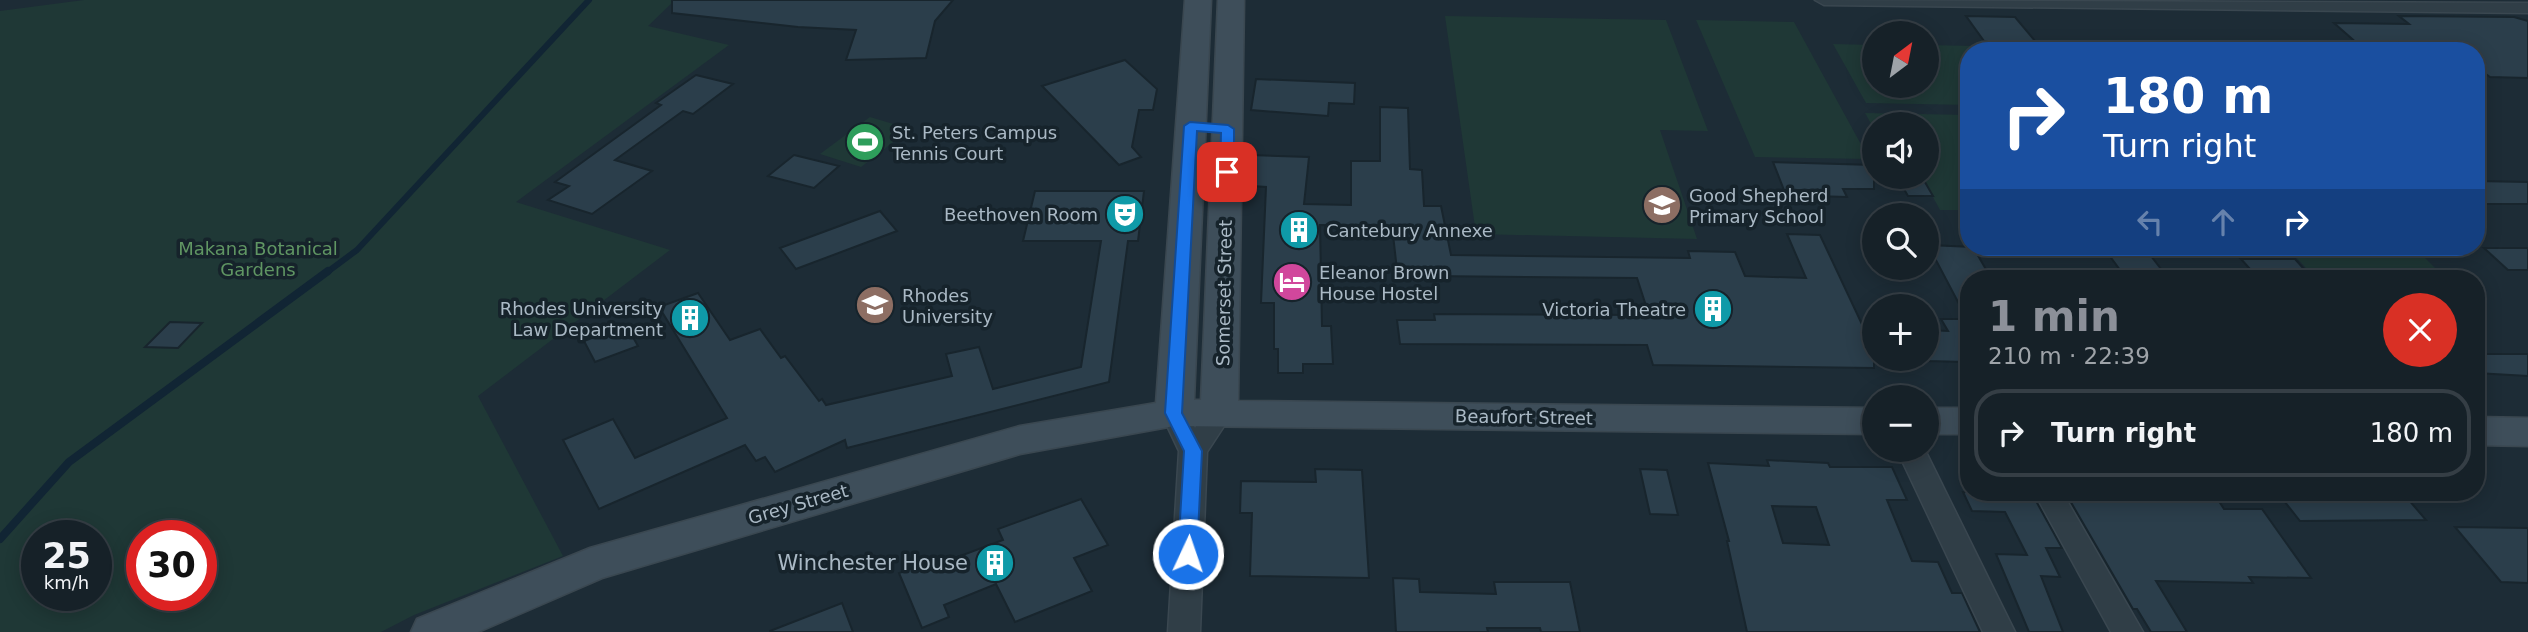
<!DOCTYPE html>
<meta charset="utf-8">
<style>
body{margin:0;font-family:"DejaVu Sans",sans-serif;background:#232e34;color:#f1f3f6;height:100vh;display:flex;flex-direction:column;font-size:26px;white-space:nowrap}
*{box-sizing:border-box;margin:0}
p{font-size:23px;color:#9ea3a8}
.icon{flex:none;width:38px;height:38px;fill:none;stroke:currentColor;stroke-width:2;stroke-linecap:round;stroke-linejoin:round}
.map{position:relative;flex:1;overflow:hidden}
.details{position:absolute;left:1960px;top:270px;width:525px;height:231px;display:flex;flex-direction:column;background:#162128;border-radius:28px;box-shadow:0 4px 18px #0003,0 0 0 2px #353e45}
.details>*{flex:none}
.guide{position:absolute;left:1960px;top:42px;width:525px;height:214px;border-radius:28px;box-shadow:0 4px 18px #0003,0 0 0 2px #353e45;background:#1a4fa0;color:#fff;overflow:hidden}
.needle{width:46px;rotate:32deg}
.fabs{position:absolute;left:1862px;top:21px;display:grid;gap:14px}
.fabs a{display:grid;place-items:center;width:77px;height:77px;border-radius:50%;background:#162128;box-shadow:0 4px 18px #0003,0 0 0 2px #353e45;font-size:35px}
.speed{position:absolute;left:21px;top:520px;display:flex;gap:14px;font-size:35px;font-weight:700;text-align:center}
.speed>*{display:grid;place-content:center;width:91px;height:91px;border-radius:50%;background:#162128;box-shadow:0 4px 18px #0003,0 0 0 2px #353e45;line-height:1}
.speed small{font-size:18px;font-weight:400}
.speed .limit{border:10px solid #d22;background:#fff;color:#111}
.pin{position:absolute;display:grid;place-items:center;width:60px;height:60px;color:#fff;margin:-30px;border-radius:14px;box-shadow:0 4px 10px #0006}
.me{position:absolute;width:77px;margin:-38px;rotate:3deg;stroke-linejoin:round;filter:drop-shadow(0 0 5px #0008)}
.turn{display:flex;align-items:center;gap:24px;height:147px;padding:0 28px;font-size:32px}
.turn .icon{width:91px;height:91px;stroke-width:2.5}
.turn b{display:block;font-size:49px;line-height:60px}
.lanes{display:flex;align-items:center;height:66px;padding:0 28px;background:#0003;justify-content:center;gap:35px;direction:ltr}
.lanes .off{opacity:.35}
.round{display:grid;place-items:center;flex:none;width:74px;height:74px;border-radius:37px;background:#232e34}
.head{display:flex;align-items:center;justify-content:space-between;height:119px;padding:0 28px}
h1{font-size:42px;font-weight:700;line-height:52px;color:#8c9099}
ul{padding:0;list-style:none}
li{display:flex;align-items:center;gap:21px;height:88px;margin:0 14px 10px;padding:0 14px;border:4px solid #353e45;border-radius:28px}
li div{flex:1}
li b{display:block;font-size:26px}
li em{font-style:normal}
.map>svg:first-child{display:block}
.green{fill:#1f3836;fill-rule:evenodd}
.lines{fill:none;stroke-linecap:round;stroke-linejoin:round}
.stream-far1{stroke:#112534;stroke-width:6}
.stream{stroke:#112534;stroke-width:8}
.building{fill:#2b3e4b;stroke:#18252d;stroke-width:2;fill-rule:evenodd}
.street-casing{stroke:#3a4750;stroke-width:3}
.secondary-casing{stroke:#3a4750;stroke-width:3}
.street{fill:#303e47;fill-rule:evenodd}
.secondary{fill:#3e4e5a;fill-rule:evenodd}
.route{fill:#1a73e8;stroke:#114b97;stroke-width:2}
.labels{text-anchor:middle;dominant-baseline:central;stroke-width:7;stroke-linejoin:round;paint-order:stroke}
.poi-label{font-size:18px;fill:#aab9c5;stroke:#16232b;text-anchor:start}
.park-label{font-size:18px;fill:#609663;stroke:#16232b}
.street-label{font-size:18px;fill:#aab9c5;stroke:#16232b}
.near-poi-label{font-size:21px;fill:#aab9c5;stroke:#16232b;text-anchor:end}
</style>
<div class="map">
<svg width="2528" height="632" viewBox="0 0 2528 632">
<rect width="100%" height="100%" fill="#1d2c36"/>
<g class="green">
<path d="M84,0H675L648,26L729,45L516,202L670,250L478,396L563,556L414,615L381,632H0V11ZM37,536H96V595H37ZM142,536H201V595H142Z"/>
<path d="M1445,16L1666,20L1708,131L1660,130L1697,239L1476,234Z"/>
<path d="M1696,20L1794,22L1869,159L1755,157Z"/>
<path d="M1833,44L1874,45V86H1927V45L2065,48L2067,51H1969V105L1866,103Z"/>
<path d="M1865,113L1969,115V210H1940L1922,177H1927V124H1874V129Z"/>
<path d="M870,117L910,129L861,167L820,154Z"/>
<path d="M2287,247H2414L2445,278H2315Z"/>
</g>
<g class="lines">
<path class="stream-far1" d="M326,273L357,250L589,0"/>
<path class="stream" d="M0,539L69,462L328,271"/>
</g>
<g class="building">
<path d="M672,0H953L935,21L926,58L846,60L856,30L798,27L672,13Z"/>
<path d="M1966,16L2015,17L2035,41H1984Z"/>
<path d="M2399,16L2514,17L2528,21V78L2490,77L2476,67V51L2359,45L2334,23L2409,24Z"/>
<path d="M1125,60L1157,89L1153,110H1139L1132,147L1141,157L1119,165L1042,86Z"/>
<path d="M696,75L733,84L693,114L683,111L615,160L652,171L592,214L548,200L569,186L555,182L661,105L656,103Z"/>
<path d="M1256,79L1355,83L1354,104L1329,103L1328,116L1251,110Z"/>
<path d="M1380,107L1408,108L1410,169L1422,170L1424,206H1441L1451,255L1690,258L1688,251L1735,252L1745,276L1806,278L1787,234L1820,235L1867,335H1874V368L1653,365L1647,345L1400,344L1397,320H1435L1434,314L1649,315L1637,278L1428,276L1427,271L1397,270L1392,226L1320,225L1322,326H1331L1333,364H1303V373H1278V349H1274V303H1261L1266,187L1251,186L1252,181H1246L1250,155L1309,157L1304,204L1351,205V161H1380Z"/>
<path d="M794,155L839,166L814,188L768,176Z"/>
<path d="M1773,162L1874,165V189H1843L1847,197L1813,196L1810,190H1784Z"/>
<path d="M1897,177H1922L1933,196H1908Z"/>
<path d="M2476,181L2528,182V204H2476Z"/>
<path d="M1035,191H1144L1138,241H1128L1109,382L847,448L845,440L775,472L765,457L756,461L745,445L599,509L563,440L613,419L635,458L727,418L659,307L698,293L730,340L760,329L781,358L785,356L819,401L822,399L826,405L952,376L946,354L979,347L993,389L1081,367L1101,241H1023Z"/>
<path d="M880,211L897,231L796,269L780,248Z"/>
<path d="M1928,245L1973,247L1991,278H1969V370L1965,362L1927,361V330L1948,331L1941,319H1967Z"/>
<path d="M2103,247H2144L2168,278H2126Z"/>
<path d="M2484,248H2528V270H2508Z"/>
<path d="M2241,259H2295L2312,278H2258Z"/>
<path d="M170,322L202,323L178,348L145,347Z"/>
<path d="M626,325L638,346L595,362L584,341Z"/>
<path d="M2476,354H2528V376L2476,373Z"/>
<path d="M1767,460L1828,463L1830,467H1892L1907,500H1887L1912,561L1938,562L1952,593H1962L1980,632H1747L1727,541H1729L1708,463L1769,466ZM1772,506L1816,507L1829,545L1783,543Z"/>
<path d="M1315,469L1362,470L1369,578L1250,576L1252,513H1240L1241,481L1316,482Z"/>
<path d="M1640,469L1667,470L1678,515L1650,514Z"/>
<path d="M1963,492H2031L2062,548H2046L2060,577L2041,576L2063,632H2029L1996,554L2027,555L2005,512L1972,511Z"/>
<path d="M2065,492H2213L2224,509H2262L2311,578L2249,577L2253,583L2156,581L2187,632H2151L2137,609H2133Z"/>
<path d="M2277,492H2402L2426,520L2300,521Z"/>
<path d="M1081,499L1108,545L1074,558L1092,591L1015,622L996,584L944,605L949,617L922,628L899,573L929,562L931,567L1003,540L998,529Z"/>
<path d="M2455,527L2528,528V583L2501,582Z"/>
<path d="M1393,578L1419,579L1420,592L1496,594L1494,582H1570L1580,632H1541L1540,628H1487L1488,632H1396Z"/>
<path d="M842,603L853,632H770V631Z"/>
</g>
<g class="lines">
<g class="street-casing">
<g id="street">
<path d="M1815,0L2528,3V13L1824,5Z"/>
<path d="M1174,404L1183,406L1195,428C1205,414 1210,402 1228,407L1232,414L1207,452L1200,632H1168L1179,451L1161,413L1165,406Z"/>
<path d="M1897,450H1925L2015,632H1983Z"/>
<path d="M2034,492H2062L2143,632H2111Z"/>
</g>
</g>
<g class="secondary-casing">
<g id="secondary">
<path d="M1185,0H1211L1194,400H1201L1218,0H1244L1238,401L1874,408V434L1174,426L1020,454L602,578L478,632H411L417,619L590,548L1020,426L1156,403Z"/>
<rect x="1927" y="408" width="42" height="26"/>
<path d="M2476,417L2528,418V446L2476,445Z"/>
</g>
</g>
<use href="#street" class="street"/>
<use href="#secondary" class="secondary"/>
</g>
<path class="route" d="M1190,122L1228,125L1234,129V172L1227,176L1220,172L1221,133L1197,131L1182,413L1202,451L1197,554L1195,559L1188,562L1181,559L1178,554L1184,451L1165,413L1184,126Z"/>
<defs>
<g id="stadium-disc" transform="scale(2.0125)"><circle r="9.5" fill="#2e9e5b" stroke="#16232b"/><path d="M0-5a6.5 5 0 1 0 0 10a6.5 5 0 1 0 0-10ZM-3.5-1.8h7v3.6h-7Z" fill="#fff"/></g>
<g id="school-disc" transform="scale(2.0125)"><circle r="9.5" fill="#8d6e63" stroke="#16232b"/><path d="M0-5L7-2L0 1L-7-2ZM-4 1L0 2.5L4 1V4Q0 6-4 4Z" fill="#fff"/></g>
<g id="theatre-disc" transform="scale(2.0125)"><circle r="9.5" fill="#0f9aa8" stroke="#16232b"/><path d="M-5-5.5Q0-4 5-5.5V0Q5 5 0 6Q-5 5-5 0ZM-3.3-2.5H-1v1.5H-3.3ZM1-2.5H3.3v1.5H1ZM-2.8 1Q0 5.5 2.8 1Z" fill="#fff"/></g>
<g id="building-disc" transform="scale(2.0125)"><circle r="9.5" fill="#0f9aa8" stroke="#16232b"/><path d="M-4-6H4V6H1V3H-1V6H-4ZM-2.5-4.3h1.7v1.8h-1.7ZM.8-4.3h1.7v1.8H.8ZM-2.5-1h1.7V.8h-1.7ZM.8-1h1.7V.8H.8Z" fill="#fff"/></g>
<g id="hotel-disc" transform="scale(2.0125)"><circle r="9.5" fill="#d1479c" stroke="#16232b"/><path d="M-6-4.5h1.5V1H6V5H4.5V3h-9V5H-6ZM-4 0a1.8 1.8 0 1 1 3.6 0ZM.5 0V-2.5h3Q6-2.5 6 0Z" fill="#fff"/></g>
<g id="university-disc" transform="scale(2.0125)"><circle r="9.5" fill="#8d6e63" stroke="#16232b"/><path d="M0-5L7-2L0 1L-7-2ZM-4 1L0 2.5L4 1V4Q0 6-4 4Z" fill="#fff"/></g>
</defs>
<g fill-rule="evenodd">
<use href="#stadium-disc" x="865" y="142"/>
<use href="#school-disc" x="1662" y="205"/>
<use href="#theatre-disc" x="1125" y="214"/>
<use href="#building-disc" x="1299" y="230"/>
<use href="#hotel-disc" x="1292" y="282"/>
<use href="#university-disc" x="875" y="305"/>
<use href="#building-disc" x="1713" y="309"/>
<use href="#building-disc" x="690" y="318"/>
<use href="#building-disc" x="995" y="563"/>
</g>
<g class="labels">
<g class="poi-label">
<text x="892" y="132">St. Peters Campus<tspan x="892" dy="21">Tennis Court</tspan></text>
<text x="1689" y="195">Good Shepherd<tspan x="1689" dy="21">Primary School</tspan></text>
<text x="1098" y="214" text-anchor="end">Beethoven Room</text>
<text x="1326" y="230">Cantebury Annexe</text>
<text x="1319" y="272">Eleanor Brown<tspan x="1319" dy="21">House Hostel</tspan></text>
<text x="902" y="295">Rhodes<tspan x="902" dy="21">University</tspan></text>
<text x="663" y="308" text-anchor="end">Rhodes University<tspan x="663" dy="21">Law Department</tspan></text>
<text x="1686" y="309" text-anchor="end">Victoria Theatre</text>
</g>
<g class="park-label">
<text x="258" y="248">Makana Botanical<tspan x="258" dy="21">Gardens</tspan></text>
</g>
<g class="street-label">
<text transform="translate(1224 293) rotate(-89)">Somerset Street</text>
<text transform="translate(1524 417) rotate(1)">Beaufort Street</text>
<text transform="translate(798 504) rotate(-16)">Grey Street</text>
</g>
<g class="near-poi-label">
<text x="968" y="563">Winchester House</text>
</g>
</g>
</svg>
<div class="fabs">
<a><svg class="needle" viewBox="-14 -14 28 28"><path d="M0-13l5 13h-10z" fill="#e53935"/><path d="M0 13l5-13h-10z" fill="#9ea3a8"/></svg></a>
<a><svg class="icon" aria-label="sound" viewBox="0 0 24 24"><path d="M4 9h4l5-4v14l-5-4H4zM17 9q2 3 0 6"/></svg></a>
<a><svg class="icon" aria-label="search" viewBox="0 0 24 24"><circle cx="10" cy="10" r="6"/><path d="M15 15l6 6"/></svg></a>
<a>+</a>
<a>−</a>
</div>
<div class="speed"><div>25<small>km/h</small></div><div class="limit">30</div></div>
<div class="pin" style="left:1227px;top:172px;background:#d93025"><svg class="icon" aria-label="arrive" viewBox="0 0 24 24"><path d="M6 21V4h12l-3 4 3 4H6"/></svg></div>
<svg class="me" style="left:1188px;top:554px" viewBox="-20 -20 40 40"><circle r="17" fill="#1a73e8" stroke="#fff" stroke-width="3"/><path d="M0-11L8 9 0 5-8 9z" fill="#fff"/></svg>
<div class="guide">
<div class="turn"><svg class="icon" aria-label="right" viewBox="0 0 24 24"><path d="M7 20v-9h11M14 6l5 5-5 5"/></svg><div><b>180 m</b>Turn right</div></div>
<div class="lanes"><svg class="icon off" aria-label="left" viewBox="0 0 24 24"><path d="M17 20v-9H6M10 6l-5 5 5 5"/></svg><svg class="icon off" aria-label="ahead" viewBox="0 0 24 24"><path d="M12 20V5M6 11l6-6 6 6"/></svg><svg class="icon" aria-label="right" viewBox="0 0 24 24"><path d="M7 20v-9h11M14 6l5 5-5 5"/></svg></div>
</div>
<section class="details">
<div class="head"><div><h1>1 min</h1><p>210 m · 22:39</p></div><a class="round" style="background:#d93025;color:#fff"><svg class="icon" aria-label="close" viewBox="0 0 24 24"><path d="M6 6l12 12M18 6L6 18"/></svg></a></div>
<ul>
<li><svg class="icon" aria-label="right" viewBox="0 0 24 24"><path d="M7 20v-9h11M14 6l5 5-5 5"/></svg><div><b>Turn right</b></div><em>180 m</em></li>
</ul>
</section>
</div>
